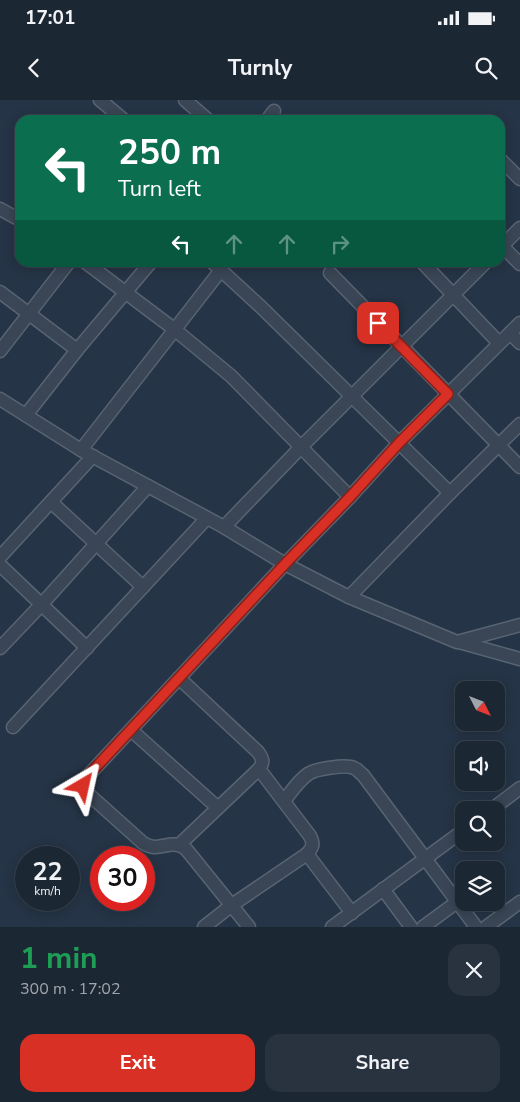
<!DOCTYPE html>
<meta charset="utf-8">
<style>
body{margin:0;font-family:"Nunito Sans",sans-serif;background:#293340;color:#f1f3f6;height:100vh;display:flex;flex-direction:column;font-size:19px;white-space:nowrap}
*{box-sizing:border-box;margin:0}
p{font-size:16px;color:#a0a5ac}
.icon{flex:none;width:28px;height:28px;fill:none;stroke:currentColor;stroke-width:2;stroke-linecap:round;stroke-linejoin:round}
.map{position:relative;height:827px;overflow:hidden}
.drawer{display:flex;flex-direction:column;background:#1c2734;flex:1}
.drawer>*{flex:none}
.top-card{position:absolute;left:15px;top:15px;width:490px;height:152px;border-radius:15px;box-shadow:0 2px 12px #0003,0 0 0 1px #3a444f;background:#0b6e4f;color:#fff;overflow:hidden}
.needle{width:32px;rotate:132deg}
.controls{position:absolute;left:455px;top:581px;display:grid;gap:10px}
.controls a{display:grid;place-items:center;width:50px;height:50px;border-radius:10px;background:#1c2734;box-shadow:0 2px 12px #0003,0 0 0 1px #3a444f;font-size:25px}
.speed{position:absolute;left:15px;top:746px;display:flex;gap:10px;font-size:25px;font-weight:700;text-align:center}
.speed>*{display:grid;place-content:center;width:65px;height:65px;border-radius:50%;background:#1c2734;box-shadow:0 2px 12px #0003,0 0 0 1px #3a444f;line-height:1}
.speed small{font-size:12px;font-weight:400}
.speed .limit{border:8px solid #d22;background:#fff;color:#111}
.pin{position:absolute;display:grid;place-items:center;width:42px;height:42px;color:#fff;margin:-21px;border-radius:10px;box-shadow:0 2px 8px #0006}
.me{position:absolute;width:55px;margin:-28px;rotate:36deg;stroke-linejoin:round;filter:drop-shadow(0 0 4px #0008)}
.turn{display:flex;align-items:center;gap:18px;height:105px;padding:0 20px;font-size:22px}
.turn .icon{width:65px;height:65px;stroke-width:2.5}
.turn b{display:block;font-size:35px;line-height:42px}
.lanes{display:flex;align-items:center;height:48px;padding:0 20px;background:#0003;justify-content:center;gap:25px;direction:ltr}
.lanes .off{opacity:.35}
.round{display:grid;place-items:center;flex:none;width:52px;height:52px;border-radius:15px;background:#293340}
.summary{display:flex;align-items:center;justify-content:space-between;height:85px;padding:0 20px}
h1{font-size:30px;font-weight:700;line-height:38px;color:#1e9e55}
.primary-button{display:flex;gap:10px;margin-top:auto;padding:10px 20px}
.primary-button a{flex:1;height:58px;border-radius:15px;background:#d93025;color:#fff;font-size:20px;font-weight:700;line-height:58px;text-align:center}
.primary-button a+a{background:#293340;color:#f1f3f6}
.status{display:flex;justify-content:space-between;align-items:center;height:35px;padding:0 25px;background:#1c2734;direction:ltr}
.status svg{height:14px;fill:currentColor}
header{display:flex;justify-content:space-between;align-items:center;height:65px;padding:0 20px;background:#1c2734;font-size:22px;font-weight:700}
.map>svg:first-child{display:block}
.lines{fill:none;stroke-linecap:round;stroke-linejoin:round}
.street-casing{stroke:#586472;stroke-width:15}
.street{stroke:#3a4655;stroke-width:12}
.route-casing{stroke:#8d1f18;stroke-width:12}
.route{stroke:#d93025;stroke-width:9}
</style>
<div class="status"><b>17:01</b><svg viewBox="0 0 49 12"><path d="M0 12V9h3v3zM5 12V6h3v6zM10 12V3h3v9zM15 12V0h3v12zM26 1h20v11H26zM47 4h2v5h-2z"/></svg></div>
<header><svg class="icon" aria-label="back" viewBox="0 0 24 24"><path d="M15 5l-7 7 7 7"/></svg>Turnly<svg class="icon" aria-label="search" viewBox="0 0 24 24"><circle cx="10" cy="10" r="6"/><path d="M15 15l6 6"/></svg></header>
<div class="map">
<svg width="520" height="827" viewBox="0 0 520 827">
<rect width="100%" height="100%" fill="#253446"/>
<g class="lines">
<g class="street-casing">
<g id="street">
<path d="M100,0L124,20"/>
<path d="M185,0L208,20"/>
<path d="M267,20L274,11"/>
<path d="M500,59L520,79"/>
<path d="M0,109L20,120"/>
<path d="M500,144L520,164"/>
<path d="M500,148L520,128"/>
<path d="M85,162L174,229L231,276L350,397"/>
<path d="M212,162L261,207L450,393"/>
<path d="M422,162L499,243"/>
<path d="M330,173L520,367"/>
<path d="M0,192L77,250"/>
<path d="M510,233L520,223"/>
<path d="M0,251L69,162"/>
<path d="M0,299L81,350L224,427L285,464L349,497L457,542L520,525"/>
<path d="M26,315L77,250L151,162"/>
<path d="M81,350L221,170"/>
<path d="M51,402L143,487"/>
<path d="M224,427L302,346L486,162"/>
<path d="M0,457L93,356"/>
<path d="M0,465L87,548"/>
<path d="M349,497L450,393L520,324"/>
<path d="M459,542L520,559"/>
<path d="M0,548L41,505L148,386"/>
<path d="M179,578L258,652C263,659 264,662 259,669L180,744"/>
<path d="M13,627L207,418"/>
<path d="M131,630L217,707"/>
<path d="M284,701C291,692 298,681 308,674C315,669 346,664 354,668C357,669 360,673 363,675L476,827"/>
<path d="M491,710L520,688"/>
<path d="M307,754L352,813"/>
<path d="M383,789L411,827"/>
<path d="M204,827L232,805L307,754C313,747 314,744 310,736L259,669"/>
<path d="M249,827L186,749C170,737 160,754 143,743L85,691L83,686L84,680L285,464L350,397L399,343L510,233L520,243"/>
<path d="M332,827L464,730"/>
<path d="M423,827L457,802"/>
<path d="M486,827L520,802"/>
</g>
</g>
<use href="#street" class="street"/>
</g>
<g class="lines">
<g class="route-casing">
<path id="route" d="M83,686L84,680L285,464L350,397L399,343L448,294L378,223"/>
</g>
<use href="#route" class="route"/>
</g>
</svg>
<div class="controls">
<a><svg class="needle" viewBox="-14 -14 28 28"><path d="M0-13l5 13h-10z" fill="#e53935"/><path d="M0 13l5-13h-10z" fill="#a0a5ac"/></svg></a>
<a><svg class="icon" aria-label="sound" viewBox="0 0 24 24"><path d="M4 9h4l5-4v14l-5-4H4zM17 9q2 3 0 6"/></svg></a>
<a><svg class="icon" aria-label="search" viewBox="0 0 24 24"><circle cx="10" cy="10" r="6"/><path d="M15 15l6 6"/></svg></a>
<a><svg class="icon" aria-label="layers" viewBox="0 0 24 24"><path d="M12 4l9 5-9 5-9-5zM3 14l9 5 9-5"/></svg></a>
</div>
<div class="speed"><div>22<small>km/h</small></div><div class="limit">30</div></div>
<div class="pin" style="left:378px;top:223px;background:#d93025"><svg class="icon" aria-label="arrive" viewBox="0 0 24 24"><path d="M6 21V4h12l-3 4 3 4H6"/></svg></div>
<svg class="me" style="left:83px;top:686px" viewBox="-20 -20 40 40"><path d="M0-17L14 15 0 8-14 15z" fill="#d93025" stroke="#fff" stroke-width="4"/></svg>
<div class="top-card">
<div class="turn"><svg class="icon" aria-label="left" viewBox="0 0 24 24"><path d="M17 20v-9H6M10 6l-5 5 5 5"/></svg><div><b>250 m</b>Turn left</div></div>
<div class="lanes"><svg class="icon" aria-label="left" viewBox="0 0 24 24"><path d="M17 20v-9H6M10 6l-5 5 5 5"/></svg><svg class="icon off" aria-label="ahead" viewBox="0 0 24 24"><path d="M12 20V5M6 11l6-6 6 6"/></svg><svg class="icon off" aria-label="ahead" viewBox="0 0 24 24"><path d="M12 20V5M6 11l6-6 6 6"/></svg><svg class="icon off" aria-label="right" viewBox="0 0 24 24"><path d="M7 20v-9h11M14 6l5 5-5 5"/></svg></div>
</div>
</div>
<section class="drawer">
<div class="summary"><div><h1>1 min</h1><p>300 m · 17:02</p></div><a class="round"><svg class="icon" aria-label="close" viewBox="0 0 24 24"><path d="M6 6l12 12M18 6L6 18"/></svg></a></div>
<div class="primary-button"><a>Exit</a><a>Share</a></div>
</section>
